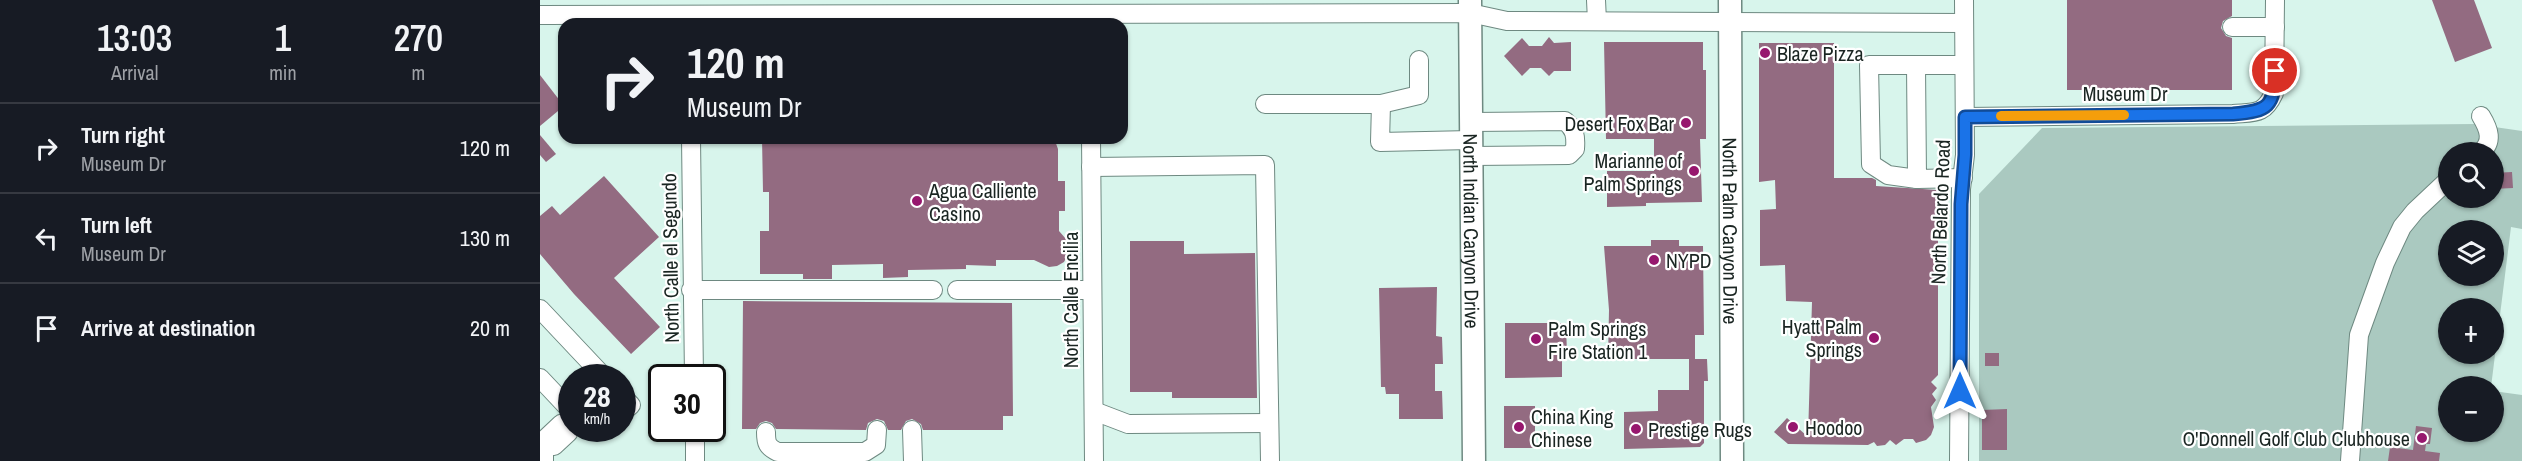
<!DOCTYPE html>
<meta charset="utf-8">
<style>
body{margin:0;font-family:"Archivo Narrow",sans-serif;background:#20242c;color:#f1f3f6;height:100vh;display:flex;flex-direction:column;font-size:22px;white-space:nowrap}
*{box-sizing:border-box;margin:0}
p{font-size:20px;color:#9ea1a6}
.icon{flex:none;width:33px;height:33px;fill:none;stroke:currentColor;stroke-width:2;stroke-linecap:round;stroke-linejoin:round}
.map{position:relative;flex:1;overflow:hidden}
.details{display:flex;flex-direction:column;background:#171b24;width:540px}
.details>*{flex:none}
.top-card{position:absolute;left:18px;top:18px;width:570px;height:126px;border-radius:18px;box-shadow:0 2px 4px #0004;background:#171b24;color:#f1f3f6;overflow:hidden}
.controls{position:absolute;left:1898px;top:142px;display:grid;gap:12px}
.controls a{display:grid;place-items:center;width:66px;height:66px;border-radius:50%;background:#171b24;box-shadow:0 2px 4px #0004;font-size:30px}
.speed{position:absolute;left:18px;top:364px;display:flex;gap:12px;font-size:30px;font-weight:700;text-align:center}
.speed>*{display:grid;place-content:center;width:78px;height:78px;border-radius:50%;background:#171b24;box-shadow:0 2px 4px #0004;line-height:1}
.speed small{font-size:15px;font-weight:400}
.speed .limit{border:3px solid #111;border-radius:9px;background:#fff;color:#111}
.pin{position:absolute;display:grid;place-items:center;width:51px;height:51px;color:#fff;margin:-26px;border:3px solid #fff;border-radius:50%;box-shadow:0 2px 6px #0007}
.me{position:absolute;width:66px;margin:-33px;rotate:0deg;stroke-linejoin:round;filter:drop-shadow(0 0 4px #0008)}
.turn{display:flex;align-items:center;gap:21px;height:126px;padding:0 30px;font-size:27px}
.turn .icon{width:78px;height:78px;stroke-width:2.5}
.turn b{display:block;font-size:42px;line-height:51px}
.eta{display:flex;justify-content:space-evenly;align-items:center;height:102px;text-align:center}
.eta b{font-size:36px;font-weight:600;line-height:42px}
ul{padding:0;list-style:none}
li{display:flex;align-items:center;gap:18px;height:90px;padding:0 30px;border-top:2px solid #363941}
li div{flex:1}
li b{display:block;font-size:22px}
li em{font-style:normal}
main{display:flex;flex:1;min-height:0}
.map>svg:first-child{display:block}
.green{fill:#aac9c0;fill-rule:evenodd}
.building{fill:#936b81}
.lines{fill:none;stroke-linecap:round;stroke-linejoin:round}
.minor-casing{stroke:#6e8981;stroke-width:20}
.major-casing{stroke:#6e8981;stroke-width:25}
.minor{stroke:#fff;stroke-width:18}
.major{stroke:#fff;stroke-width:22}
.route-casing{stroke:#114b97;stroke-width:15}
.route{stroke:#1a73e8;stroke-width:10}
.slow{stroke:#f59e0b;stroke-width:10}
.poi-dot{fill:#97176e;stroke:#fff;stroke-width:2}
.labels{text-anchor:middle;dominant-baseline:central;stroke-width:4.5;stroke-linejoin:round;paint-order:stroke}
.poi-label{font-size:20px;fill:#1a2522;stroke:#fff;text-anchor:start}
.street-label{font-size:20px;fill:#1a2522;stroke:#fff}
</style>
<main>
<section class="details">
<div class="eta">
<div><b>13:03</b><p>Arrival</p></div>
<div><b>1</b><p>min</p></div>
<div><b>270</b><p>m</p></div>
</div>
<ul>
<li><svg class="icon" aria-label="right" viewBox="0 0 24 24"><path d="M7 20v-9h11M14 6l5 5-5 5"/></svg><div><b>Turn right</b><p>Museum Dr</p></div><em>120 m</em></li>
<li><svg class="icon" aria-label="left" viewBox="0 0 24 24"><path d="M17 20v-9H6M10 6l-5 5 5 5"/></svg><div><b>Turn left</b><p>Museum Dr</p></div><em>130 m</em></li>
<li><svg class="icon" aria-label="arrive" viewBox="0 0 24 24"><path d="M6 21V4h12l-3 4 3 4H6"/></svg><div><b>Arrive at destination</b></div><em>20 m</em></li>
</ul>
</section>
<div class="map">
<svg width="1982" height="461" viewBox="0 0 1982 461">
<rect width="100%" height="100%" fill="#d8f5ec"/>
<path class="green" d="M1934,124L1982,131V229L1971,227L1951,387H1908V432H1953V391L1982,395V461H1439V194L1502,128ZM1908,153H1953V198H1908ZM1908,231H1953V276H1908ZM1908,309H1953V354H1908Z"/>
<g class="building">
<path d="M1527,0H1692V16L1683,21L1681,28L1686,36L1692,38V90H1527Z"/>
<path d="M1892,0H1934L1952,48L1915,62Z"/>
<path d="M1009,37L1014,43L1031,42V71H1014L1009,76L1001,68H990L982,76L964,56L982,38L989,46H1002Z"/>
<path d="M1064,42H1163V70H1166V139H1160L1162,202L1106,203V206L1067,207V171H1114V139H1066Z"/>
<path d="M1219,43H1294V178H1332L1336,180V186L1398,190V375L1391,382L1397,388L1392,394L1396,400L1391,407L1394,427L1391,435L1386,440L1376,443L1373,439H1364L1356,445L1350,440L1345,445L1337,446L1334,442L1328,445L1248,444L1234,432L1247,418L1268,437L1272,302L1246,301L1245,265L1220,266V210L1236,209L1235,180L1219,182Z"/>
<path d="M0,75L24,106L0,126Z"/>
<path d="M0,135L16,154L6,162L0,155Z"/>
<path d="M222,138H514L518,149V181H525V211H519V231L526,239L528,248L527,256L524,262L517,266L509,267L494,260H456V266L426,265V269L368,270V277L343,278V264L292,265V279H263V274H220V231H229V192H223Z"/>
<path d="M1972,172L1973,188L1953,189V173Z"/>
<path d="M64,176L119,237L74,278L120,327L91,354L34,294L0,254V216L12,206L20,215Z"/>
<path d="M1111,240H1139V246H1163L1164,335H1155V359H1068L1069,310L1064,246H1111Z"/>
<path d="M590,241H644V254L715,253L717,398H632V392H590Z"/>
<path d="M897,287L896,336L902,337L903,364H895V391H902L903,419H859V394H846L845,387H841L839,288Z"/>
<path d="M203,301L472,303L473,416H463V430H383L381,424L372,419L366,421L361,430H348L344,421L337,419L328,423L326,430L236,429L232,423L226,421L220,423L216,429H202Z"/>
<path d="M965,323H1026L1027,355L1022,356V377L965,378Z"/>
<rect x="1445" y="353" width="14" height="13"/>
<path d="M1149,359H1167L1168,381H1164V443L1160,447L1084,449V412L1118,411V390H1149Z"/>
<rect x="964" y="406" width="31" height="42"/>
<path d="M1467,409V450H1442V410Z"/>
<path d="M1876,426L1892,428L1890,444H1886L1885,451L1900,453L1899,461H1848L1850,447L1873,450Z"/>
</g>
<g class="lines">
<g class="minor-casing">
<g id="minor">
<path d="M1056,0L1057,21"/>
<path d="M0,15L930,13L967,21L1424,23"/>
<path d="M1692,27H1735"/>
<path d="M1376,65H1329L1331,164L1348,175L1377,179"/>
<path d="M725,104H841L840,142L931,140"/>
<path d="M841,104L879,95V60"/>
<path d="M1425,117L1693,114C1715,112 1724,115 1734,93L1735,0"/>
<path d="M931,122L1025,121C1035,129 1036,136 1035,149L1029,155L931,156"/>
<path d="M151,138L154,378"/>
<path d="M551,138L554,461"/>
<path d="M1940,153C1954,142 1949,129 1941,116"/>
<path d="M551,167L725,165L730,461"/>
<path d="M1423,178L1377,179L1376,65H1424"/>
<path d="M151,290H393"/>
<path d="M417,290H552"/>
<path d="M0,309L65,378"/>
<path d="M0,378L32,412"/>
<path d="M82,396L91,405L82,413"/>
<path d="M554,411L588,424L729,423"/>
<path d="M155,429V461"/>
<path d="M372,430L373,461"/>
<path d="M226,432C226,443 227,447 238,452H325L336,445L337,430"/>
<path d="M4,461V440L21,424L27,427L28,433L14,446L6,445"/>
<path d="M1419,461L1421,189L1425,155L1424,0"/>
<path d="M1810,461L1819,335L1845,263L1862,227L1875,211L1908,180"/>
</g>
</g>
<g class="major-casing">
<g id="major">
<path id="s1" d="M930,0L934,461"/>
<path id="s2" d="M1190,0L1192,461"/>
</g>
</g>
<use href="#minor" class="minor"/>
<use href="#major" class="major"/>
</g>
<g class="lines">
<g class="route-casing">
<path id="route" d="M1420,391L1421,204L1425,155V117L1693,114C1729,111 1734,107 1735,71"/>
</g>
<use href="#route" class="route"/>
<path class="slow" d="M1461,116L1584,115"/>
</g>
<g class="poi-dot">
<circle cx="1225" cy="53" r="6"/>
<circle cx="1146" cy="123" r="6"/>
<circle cx="1154" cy="171" r="6"/>
<circle cx="377" cy="201" r="6"/>
<circle cx="1114" cy="260" r="6"/>
<circle cx="1334" cy="338" r="6"/>
<circle cx="996" cy="339" r="6"/>
<circle cx="979" cy="427" r="6"/>
<circle cx="1253" cy="427" r="6"/>
<circle cx="1096" cy="429" r="6"/>
<circle cx="1882" cy="438" r="6"/>
</g>
<g class="labels">
<g class="poi-label">
<text x="1237" y="53">Blaze Pizza</text>
<text x="1134" y="123" text-anchor="end">Desert Fox Bar</text>
<text x="1142" y="160" text-anchor="end">Marianne of<tspan x="1142" dy="23">Palm Springs</tspan></text>
<text x="389" y="190">Agua Calliente<tspan x="389" dy="23">Casino</tspan></text>
<text x="1126" y="260">NYPD</text>
<text x="1322" y="326" text-anchor="end">Hyatt Palm<tspan x="1322" dy="23">Springs</tspan></text>
<text x="1008" y="328">Palm Springs<tspan x="1008" dy="23">Fire Station 1</tspan></text>
<text x="991" y="416">China King<tspan x="991" dy="23">Chinese</tspan></text>
<text x="1265" y="427">Hoodoo</text>
<text x="1108" y="429">Prestige Rugs</text>
<text x="1870" y="438" text-anchor="end">O'Donnell Golf Club Clubhouse</text>
</g>
<g class="street-label">
<text x="1585" y="93">Museum Dr</text>
<text transform="translate(1400 212) rotate(-88)">North Belardo Road</text>
<text stroke="none"><textPath href="#s1" startOffset="231">North Indian Canyon Drive</textPath></text>
<text stroke="none"><textPath href="#s2" startOffset="231">North Palm Canyon Drive</textPath></text>
<text transform="translate(130 258) rotate(-91)">North Calle el Segundo</text>
<text transform="translate(530 300) rotate(-90)">North Calle Encilia</text>
</g>
</g>
</svg>
<div class="controls">
<a><svg class="icon" aria-label="search" viewBox="0 0 24 24"><circle cx="10" cy="10" r="6"/><path d="M15 15l6 6"/></svg></a>
<a><svg class="icon" aria-label="layers" viewBox="0 0 24 24"><path d="M12 4l9 5-9 5-9-5zM3 14l9 5 9-5"/></svg></a>
<a>+</a>
<a>−</a>
</div>
<div class="speed"><div>28<small>km/h</small></div><div class="limit">30</div></div>
<div class="pin" style="left:1735px;top:71px;background:#d93025"><svg class="icon" aria-label="arrive" viewBox="0 0 24 24"><path d="M6 21V4h12l-3 4 3 4H6"/></svg></div>
<svg class="me" style="left:1420px;top:391px" viewBox="-20 -20 40 40"><path d="M0-17L14 15 0 8-14 15z" fill="#1a73e8" stroke="#fff" stroke-width="4"/></svg>
<div class="top-card">
<div class="turn"><svg class="icon" aria-label="right" viewBox="0 0 24 24"><path d="M7 20v-9h11M14 6l5 5-5 5"/></svg><div><b>120 m</b>Museum Dr</div></div>
</div>
</div>
</main>
